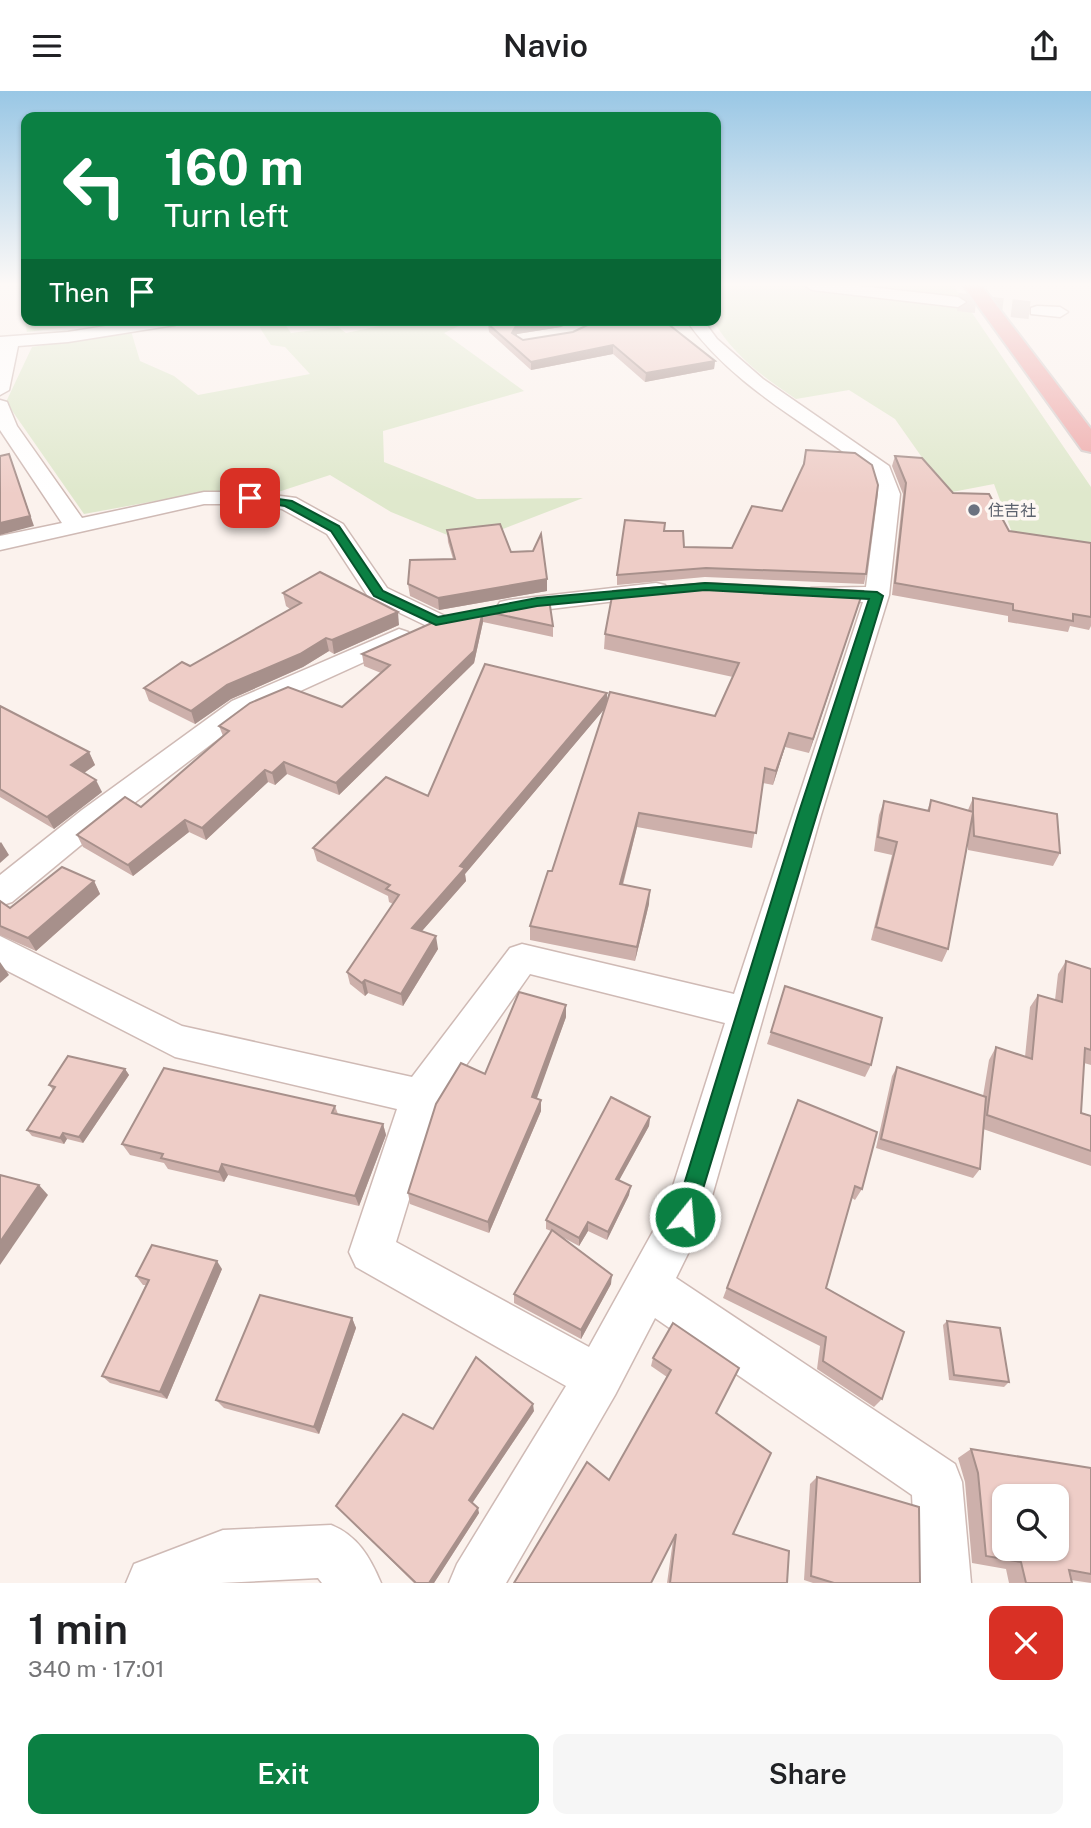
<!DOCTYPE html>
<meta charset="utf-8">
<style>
body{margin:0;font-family:"Public Sans","Noto Sans JP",sans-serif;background:#f6f6f6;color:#202124;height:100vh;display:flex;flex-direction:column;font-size:26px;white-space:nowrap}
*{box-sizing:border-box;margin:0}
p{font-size:23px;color:#757577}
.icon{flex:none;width:38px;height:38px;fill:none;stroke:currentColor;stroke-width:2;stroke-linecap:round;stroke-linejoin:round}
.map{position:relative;height:1492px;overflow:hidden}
.details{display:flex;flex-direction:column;background:#fff;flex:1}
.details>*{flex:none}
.banner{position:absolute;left:21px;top:21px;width:700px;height:214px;border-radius:14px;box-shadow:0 2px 5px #0004;background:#0b8043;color:#fff;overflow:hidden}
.tools{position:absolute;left:992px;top:1393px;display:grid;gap:14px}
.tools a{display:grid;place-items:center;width:77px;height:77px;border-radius:14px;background:#fff;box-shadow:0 2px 5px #0004;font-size:35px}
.pin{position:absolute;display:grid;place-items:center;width:60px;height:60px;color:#fff;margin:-30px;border-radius:14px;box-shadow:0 4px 10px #0006}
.me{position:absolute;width:77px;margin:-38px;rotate:17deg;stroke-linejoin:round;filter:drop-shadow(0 0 5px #0008)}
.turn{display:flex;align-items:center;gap:24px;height:147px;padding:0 28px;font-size:32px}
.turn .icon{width:91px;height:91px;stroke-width:2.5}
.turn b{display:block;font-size:49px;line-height:60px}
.then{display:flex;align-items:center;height:66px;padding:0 28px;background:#0003;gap:14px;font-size:26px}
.round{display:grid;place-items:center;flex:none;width:74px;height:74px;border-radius:14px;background:#f6f6f6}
.headline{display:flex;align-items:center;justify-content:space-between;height:119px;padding:0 28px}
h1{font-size:42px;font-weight:600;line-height:52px}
.cta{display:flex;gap:14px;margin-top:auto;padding:14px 28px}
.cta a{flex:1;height:80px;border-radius:14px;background:#0b8043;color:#fff;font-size:28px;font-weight:600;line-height:80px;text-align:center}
.cta a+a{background:#f6f6f6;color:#202124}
header{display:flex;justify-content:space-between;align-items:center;height:91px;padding:0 28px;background:#fff;font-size:32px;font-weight:600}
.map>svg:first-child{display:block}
.green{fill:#dfe8cc}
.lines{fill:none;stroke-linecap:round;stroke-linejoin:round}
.street-tunnel{stroke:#dacbc6;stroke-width:18;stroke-dasharray:18 9;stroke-linecap:butt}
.street-casing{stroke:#cfbab5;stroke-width:3}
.highway-casing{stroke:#d8cfce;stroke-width:4}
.street{fill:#fff;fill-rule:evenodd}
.highway{fill:#eeabab;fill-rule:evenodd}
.wall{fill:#cdb0ab}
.shaded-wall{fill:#a7908b}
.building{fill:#eecdc7;stroke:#a7908b;stroke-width:2;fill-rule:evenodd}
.route{fill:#0b8043;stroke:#07532c;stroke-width:2}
.worship-dot{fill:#6b7280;stroke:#fef7f3;stroke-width:2.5}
.labels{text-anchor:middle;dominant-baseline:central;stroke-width:7;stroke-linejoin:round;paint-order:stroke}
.far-worship-label{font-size:16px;fill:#5b616d;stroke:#fef7f3;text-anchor:start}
</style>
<header><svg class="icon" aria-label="menu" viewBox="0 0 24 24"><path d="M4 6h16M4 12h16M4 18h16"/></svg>Navio<svg class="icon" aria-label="share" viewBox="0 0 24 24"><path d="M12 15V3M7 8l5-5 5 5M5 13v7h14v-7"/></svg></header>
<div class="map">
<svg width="1091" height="1492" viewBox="0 0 1091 1492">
<rect width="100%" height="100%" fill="#fbf2ed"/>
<g class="green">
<path d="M18,194H26V229H128L27,241Z"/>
<path d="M716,194H953L1091,396V457L1014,447L994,393L947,402L895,328L849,299L796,308C763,286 733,264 713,229H716Z"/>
<path d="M260,229H282L291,242L338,236L346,242L408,229H472L444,242L524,300L383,340L384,371L477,408L583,407L467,452L391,421L330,384L275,402L183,405L84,423L6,311L32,256L131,240L140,270L174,285L198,304L310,283L285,256L271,254L260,237Z"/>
</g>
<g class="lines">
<path class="street-tunnel" d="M958,211L1037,220"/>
<g class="street-casing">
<g id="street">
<path d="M804,194H851L958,206L966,211L958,216L812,199Z"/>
<path d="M1037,215L1060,216L1068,221L1060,226L1031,223V217Z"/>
<path d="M143,229H183L175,234L68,251L18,255L9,299L0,304V246L68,241Z"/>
<path d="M686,229H703L717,248L763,288L889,375L900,403L889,504L821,724L706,1126L676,1187L955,1373L962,1391L971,1492H917L912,1404L655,1227L615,1304L506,1492H449L457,1473L566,1295L356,1176L349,1161L397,1018L175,966L0,876V845L182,935L412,986L510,857L522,853L734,903L863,511L811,507L808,502L811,497L866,496L878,403L872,382C808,332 734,297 686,229ZM530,883L725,932L666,1117L589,1256L396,1151L438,1014Z"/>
<path d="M0,309L7,311L17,335L82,427L204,401H250L296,407L343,433L387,497L445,525L449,530L445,535H427L369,507L327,443L282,418L250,413H204L0,459V445L62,432L0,339Z"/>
<path d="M656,492L665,494L668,499L665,504L509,523L500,521L497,516L500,511L509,509Z"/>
<path d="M399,538L408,541L412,546L408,551L252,622L104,735L12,811L0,815V784L82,719L232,610Z"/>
<path d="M331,1434C357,1444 370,1466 381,1492H322L318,1487L221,1492H126L134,1473L223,1439Z"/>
</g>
</g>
<g class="highway-casing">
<path id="highway" d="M963,194H981L1091,338V361L1082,359Z"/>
</g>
<use href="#street" class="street"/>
<use href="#highway" class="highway"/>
</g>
<g class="wall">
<path d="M488,233L561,236L517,243L516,245L523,249L573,241L715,270L714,278L645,291L613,263L531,279L489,241Z"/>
<path d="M806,359L866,483L864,493L705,486L617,494V484L664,440L684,456L732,457L782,420L803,375Z"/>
<path d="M895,365L1009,440L1091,452V535L1089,539L1070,535L1068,541L1008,531V525L892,504L903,403L892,375Z"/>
<path d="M447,439L511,461L547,500L439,519L410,505L408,493L453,468L448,451Z"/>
<path d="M863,500L809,662L785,656L773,694L763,692L752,757L637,736L623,794L649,813L635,870L530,849V835L552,780L605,617L465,783L466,790L422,840L438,858L403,915L368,902L365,905L350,893L347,881L393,813L389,811L388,805L317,770L313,757L428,705L607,602V611L715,625L733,586L604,558L605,543Z"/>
<path d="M283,502L399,534L334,563L329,560L303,576L231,608L195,633L149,610L144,597L190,575L290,518L286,515Z"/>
<path d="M537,509L553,535V546L483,531L474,572L339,704L287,683L275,694L268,691L206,749L189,741L133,785L83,756L77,744L141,716L223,645L219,635L342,616L381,582L364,575L362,563L443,527Z"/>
<path d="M0,615L89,661L95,674L84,682L102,701L54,738L0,706Z"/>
<path d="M973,707L1060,762L1053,775L968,759V752L948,858L942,871L871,849L892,764L874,760L879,724L884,710L927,720L931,709L968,719Z"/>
<path d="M94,790L100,803L36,860L0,844V810L10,817Z"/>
<path d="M1066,870L1091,878V974L1084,972L1081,1022L1091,1025V1075L983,1038L980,1078L973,1087L876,1057L892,985L897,976L983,1005L989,969L996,956L1025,966L1030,916L1038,904L1055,909L1058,883Z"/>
<path d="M566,914V926L536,1007L541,1020L489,1142L410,1113L408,1102L485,983Z"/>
<path d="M771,941L871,974L865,986L767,953Z"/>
<path d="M125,978L129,984L83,1052L67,1048L64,1053L32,1045L27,1039L53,999L49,994Z"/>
<path d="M798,1009L862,1098L855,1109L852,1107L826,1197L882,1308L874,1316L817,1278L820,1255L723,1207Z"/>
<path d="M335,1015L338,1023L383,1033L386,1044L359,1115L228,1084L224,1091L168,1078L164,1072L130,1064L122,1053Z"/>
<path d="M650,1026L649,1035L619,1089L629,1104L607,1149L588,1140L579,1155L564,1147L611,1193L581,1248L514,1212V1203L551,1140L546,1138V1129Z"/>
<path d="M222,1178L167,1308L110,1292L102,1285L146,1194H143L136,1185Z"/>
<path d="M352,1227L356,1237L319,1343L224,1317L216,1309Z"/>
<path d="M947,1230L1009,1291L1004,1296L949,1289L943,1234Z"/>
<path d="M673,1232L716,1322L733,1443L787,1492H667L673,1449L609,1389L667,1286L651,1275L653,1267Z"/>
<path d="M534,1320L472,1412L479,1422L434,1492H414L336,1415L433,1338Z"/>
<path d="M971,1358L1091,1377V1492L1071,1489L1072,1492H1009L1006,1478L972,1472L965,1391L958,1367Z"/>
<path d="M817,1386L920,1492H813L804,1489L810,1393Z"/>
</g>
<g class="shaded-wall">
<path d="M555,229H579L561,236L517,243L512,251V242L516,235Z"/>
<path d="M613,254V263L531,279V271Z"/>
<path d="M715,270L714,278L645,291L646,282Z"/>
<path d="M9,363L34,435L0,444V432Z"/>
<path d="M547,488V500L439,519L438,507Z"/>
<path d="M863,500L859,513L809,662L813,648Z"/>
<path d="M483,520V531L474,572L339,704L336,692Z"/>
<path d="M398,521L399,534L334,563L332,549Z"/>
<path d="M326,547L329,560L303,576L231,608L195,633L191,620L227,594Z"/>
<path d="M607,602V615L465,783L466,790L414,849L412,837L460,775Z"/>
<path d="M789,642L785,656L773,694L776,680Z"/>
<path d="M89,661L95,674L77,687L71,674Z"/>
<path d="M284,671L287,683L275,694L272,682Z"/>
<path d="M265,679L268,691L206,749L202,737Z"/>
<path d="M96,689L102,701L54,738L47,726Z"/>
<path d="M639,722L637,736L619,807L620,793Z"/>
<path d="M185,729L189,741L133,785L128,774Z"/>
<path d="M1,751L9,764L0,772V752Z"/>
<path d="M94,790L100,803L36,860L28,847Z"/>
<path d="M650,799L649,813L635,870L637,856Z"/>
<path d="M436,845L438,858L403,915L401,903Z"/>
<path d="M0,871L9,884L0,892Z"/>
<path d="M365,889L368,902L365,905L362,892Z"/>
<path d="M566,914V926L533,1018L532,1006Z"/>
<path d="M125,978L129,984L83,1052L79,1046Z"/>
<path d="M541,1009V1020L489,1142L488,1131Z"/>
<path d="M650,1026L649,1035L615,1097L616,1088Z"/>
<path d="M383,1033L386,1044L359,1115L355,1105Z"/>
<path d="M63,1042L67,1048L64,1053L60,1047Z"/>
<path d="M222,1073L228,1084L224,1091L219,1081Z"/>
<path d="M39,1094L48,1104L0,1174V1151Z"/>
<path d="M631,1095L629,1104L607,1149L608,1141Z"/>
<path d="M588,1131V1140L579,1155V1147Z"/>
<path d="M217,1170L222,1178L167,1308L160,1301Z"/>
<path d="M612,1184L611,1193L581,1248V1239Z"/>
<path d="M352,1227L356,1237L319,1343L314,1336Z"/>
<path d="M533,1313L534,1320L471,1414L469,1409Z"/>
<path d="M478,1417L479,1422L434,1492H429Z"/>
</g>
<g class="building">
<path d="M510,229H555L516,235L512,242L523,249L573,241L598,229H663L715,270L646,282L613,254L531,271L488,233Z"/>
<path d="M806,359L855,362L872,374L878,394L866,483L706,477L617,484L625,429L665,432L664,440H683L684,456L732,457L752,415L782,420L804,373Z"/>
<path d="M9,363L30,425L0,432V365Z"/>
<path d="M895,365L922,367L953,402L989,403L1009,440L1091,452V526L1073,523V530L1013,519V513L895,492L906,392Z"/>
<path d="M500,433L511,461L533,460L541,443L547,488L438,507L408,493L410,469L455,468L447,439Z"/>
<path d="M320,481L398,521L332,549L326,547L300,563L227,594L191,620L144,597L182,571L190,575L301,512L283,502Z"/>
<path d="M707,492L863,500L813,648L789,642L776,680L765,677L756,742L639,722L620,793L650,799L637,856L530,835L548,780H552L610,601L715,625L739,572L605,543L613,500Z"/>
<path d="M549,508L553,535L483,520L474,560L336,692L284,671L272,682L265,679L202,737L185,729L128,774L77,744L125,706L141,716L229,640L219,635L250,612L288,596L342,616L390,574L362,563L443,527L537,509Z"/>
<path d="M485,573L607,602L460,775L465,777L412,837L436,845L401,903L365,889L362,892L347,881L399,804L386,798L390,794L313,757L386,686L428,705Z"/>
<path d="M0,615L89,661L71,674L96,689L47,726L0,698Z"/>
<path d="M973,707L1057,723L1060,762L974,745L973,722L948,858L876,836L897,751L878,746L884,710L929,720L931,709L973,721Z"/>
<path d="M62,776L94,790L28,847L0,835V810L10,817Z"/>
<path d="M1066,870L1091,878V959L1085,957L1081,1022L1091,1025V1060L987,1024L996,956L1032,968L1038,904L1062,911Z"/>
<path d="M785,895L882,927L871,974L771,941Z"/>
<path d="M519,901L566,914L532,1006L541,1009L488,1131L408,1102L436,1013L461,972L485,983Z"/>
<path d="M68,965L125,978L79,1046L63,1042L60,1047L27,1039L55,996L49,994Z"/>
<path d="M897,976L986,1006L980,1078L881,1048Z"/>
<path d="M164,977L335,1015L332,1022L383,1033L355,1105L222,1073L219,1081L161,1067L163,1063L122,1053Z"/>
<path d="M611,1006L650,1026L616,1088L631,1095L608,1141L588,1131L579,1147L546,1129Z"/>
<path d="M798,1009L877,1041L862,1098L855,1095L826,1197L904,1241L882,1308L823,1270L826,1246L727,1197Z"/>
<path d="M0,1084L39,1094L0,1151Z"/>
<path d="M552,1139L612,1184L581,1239L514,1203Z"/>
<path d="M152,1154L217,1170L160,1301L102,1285L149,1189L136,1185Z"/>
<path d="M260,1204L352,1227L314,1336L216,1309Z"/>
<path d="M947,1230L1000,1237L1009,1291L954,1284Z"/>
<path d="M673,1232L739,1277L716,1322L771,1362L733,1443L789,1460L787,1492H670L676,1443L651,1492H514L587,1371L609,1389L671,1279L653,1267Z"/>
<path d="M476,1266L533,1313L469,1409L478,1417L429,1492H416L336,1415L403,1323L433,1338Z"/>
<path d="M971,1358L1091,1377V1483L1069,1479L1072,1492H1026L1021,1471L986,1465L978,1382ZM1004,1405H1057V1458H1004Z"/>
<path d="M817,1386L919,1416L920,1492H834L811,1485Z"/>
</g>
<linearGradient id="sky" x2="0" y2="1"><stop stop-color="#99c7e5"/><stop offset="0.48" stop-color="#fdf9f7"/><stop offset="1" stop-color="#fdf9f7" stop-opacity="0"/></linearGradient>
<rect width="1091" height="403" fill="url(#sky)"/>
<path class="route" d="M250,404L292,410L339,435L383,500L438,526L537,507L705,492L877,501L883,505L692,1134L685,1137L677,1134L674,1126L798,724L869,508L705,499L537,515L436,534L374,505L331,440L285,415L246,409L244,407Z"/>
<circle class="worship-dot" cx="974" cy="419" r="7"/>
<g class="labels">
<g class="far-worship-label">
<text x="988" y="419">住吉社</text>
</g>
</g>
</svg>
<div class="tools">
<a><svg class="icon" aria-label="search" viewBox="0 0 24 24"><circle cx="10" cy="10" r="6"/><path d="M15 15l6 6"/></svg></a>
</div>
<div class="pin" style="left:250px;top:407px;background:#d93025"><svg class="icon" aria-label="arrive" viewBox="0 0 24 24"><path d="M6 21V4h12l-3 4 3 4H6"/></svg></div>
<svg class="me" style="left:685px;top:1126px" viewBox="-20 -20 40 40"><circle r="17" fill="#0b8043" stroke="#fff" stroke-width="3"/><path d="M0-11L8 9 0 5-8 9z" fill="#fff"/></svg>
<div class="banner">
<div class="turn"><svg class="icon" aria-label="left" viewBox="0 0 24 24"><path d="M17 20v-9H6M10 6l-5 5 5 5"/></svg><div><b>160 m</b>Turn left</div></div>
<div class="then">Then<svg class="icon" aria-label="arrive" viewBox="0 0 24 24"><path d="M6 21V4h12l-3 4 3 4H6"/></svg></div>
</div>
</div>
<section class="details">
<div class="headline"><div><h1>1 min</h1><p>340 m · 17:01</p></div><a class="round" style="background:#d93025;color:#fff"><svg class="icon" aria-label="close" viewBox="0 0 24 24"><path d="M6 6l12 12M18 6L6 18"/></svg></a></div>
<div class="cta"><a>Exit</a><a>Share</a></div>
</section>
